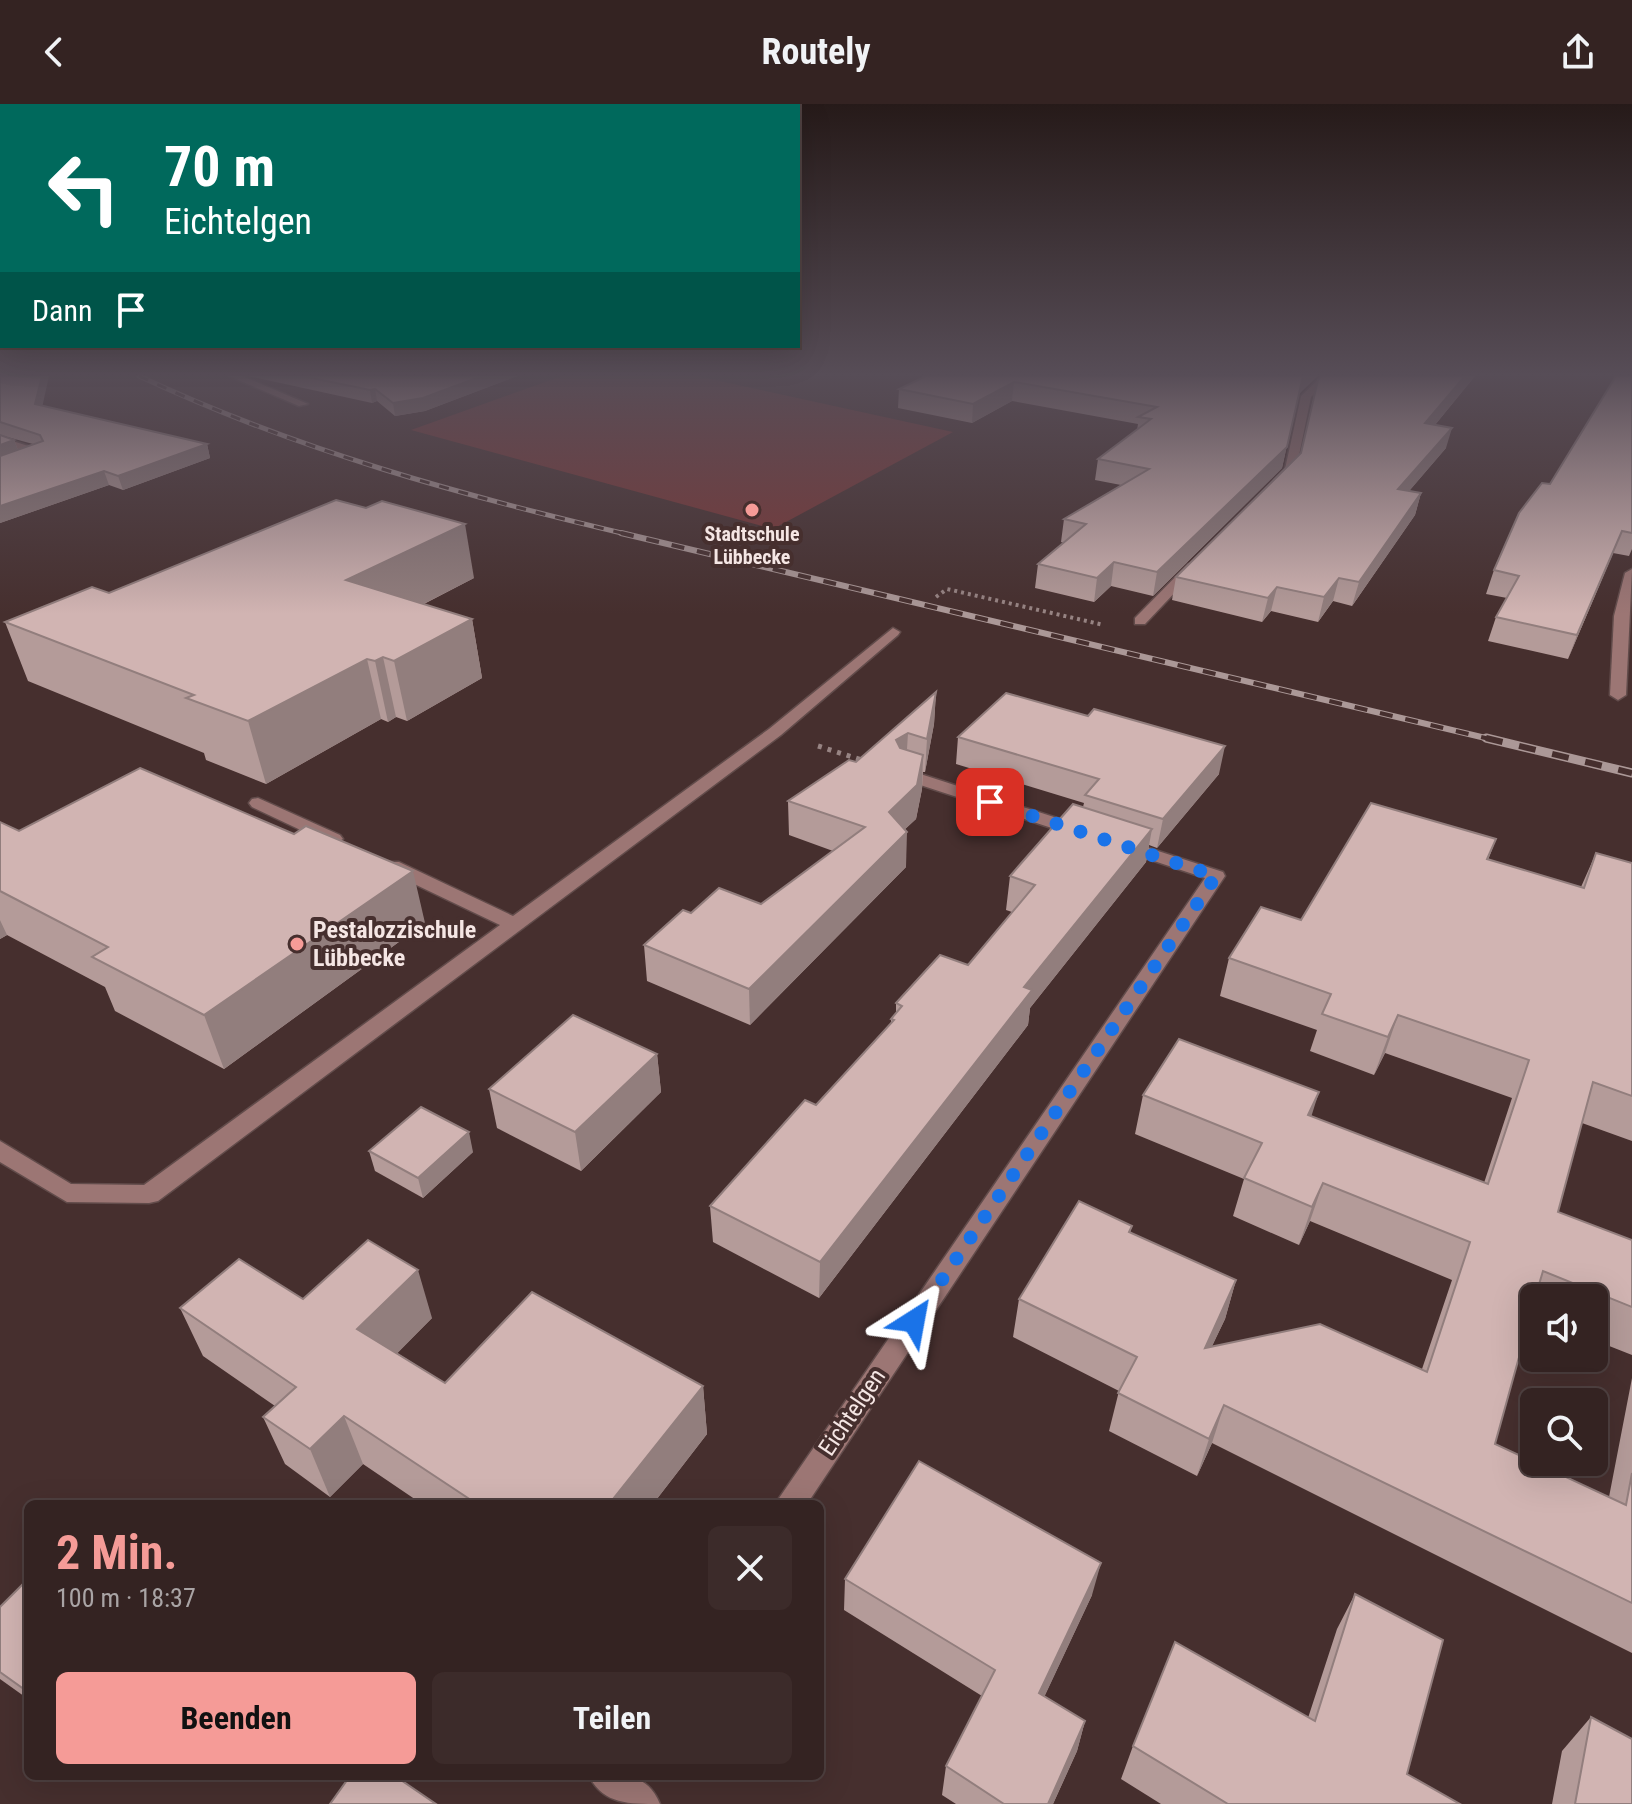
<!DOCTYPE html>
<html lang="de">
<meta charset="utf-8">
<style>
body{margin:0;font-family:"Roboto Condensed",sans-serif;background:#3c2b2a;color:#f1f3f6;height:100vh;display:flex;flex-direction:column;font-size:30px;white-space:nowrap}
*{box-sizing:border-box;margin:0}
p{font-size:26px;color:#a9a4a5}
.icon{flex:none;width:44px;height:44px;fill:none;stroke:currentColor;stroke-width:2;stroke-linecap:round;stroke-linejoin:round}
.map{position:relative;flex:1;overflow:hidden}
.panel{position:absolute;left:24px;top:1396px;width:800px;height:280px;display:flex;flex-direction:column;background:#342322;border-radius:12px;box-shadow:0 8px 32px #0002,0 0 0 2px #4e4040}
.panel>*{flex:none}
.banner{position:absolute;left:0px;top:0px;width:800px;height:244px;box-shadow:0 8px 32px #0002,0 0 0 2px #4e4040;background:#00695c;color:#fff;overflow:hidden}
.tools{position:absolute;left:1520px;top:1180px;display:grid;gap:16px}
.tools a{display:grid;place-items:center;width:88px;height:88px;border-radius:12px;background:#342322;box-shadow:0 8px 32px #0002,0 0 0 2px #4e4040;font-size:40px}
.pin{position:absolute;display:grid;place-items:center;width:68px;height:68px;color:#fff;margin:-34px;border-radius:16px;box-shadow:0 4px 12px #0006}
.me{position:absolute;width:88px;margin:-44px;rotate:34deg;stroke-linejoin:round;filter:drop-shadow(0 0 6px #0008)}
.turn{display:flex;align-items:center;gap:28px;height:168px;padding:0 32px;font-size:36px}
.turn .icon{width:104px;height:104px;stroke-width:2.5}
.turn b{display:block;font-size:56px;line-height:68px}
.then{display:flex;align-items:center;height:76px;padding:0 32px;background:#0003;gap:16px;font-size:30px}
.round{display:grid;place-items:center;flex:none;width:84px;height:84px;border-radius:12px;background:#3c2b2a}
.head{display:flex;align-items:center;justify-content:space-between;height:136px;padding:0 32px}
h1{font-size:48px;font-weight:700;line-height:60px;color:#f59b97}
.action{display:flex;gap:16px;margin-top:auto;padding:16px 32px}
.action a{flex:1;height:92px;border-radius:12px;background:#f59b97;color:#111;font-size:32px;font-weight:700;line-height:92px;text-align:center}
.action a+a{background:#3c2b2a;color:#f1f3f6}
header{display:flex;justify-content:space-between;align-items:center;height:104px;padding:0 32px;background:#342322;font-size:36px;font-weight:700}
.map>svg:first-child{display:block}
.green{fill:#7b3635}
.lines{fill:none;stroke-linecap:round;stroke-linejoin:round}
.minor-casing{stroke:#624c4b;stroke-width:3}
.path-far1{stroke:#978483;stroke-width:4;stroke-dasharray:3 4;stroke-linecap:butt}
.path{stroke:#978483;stroke-width:5;stroke-dasharray:4 6;stroke-linecap:butt}
.minor{fill:#9c7674;fill-rule:evenodd}
.rail-far2-casing{stroke:#ab9897;stroke-width:5}
.rail-far1-casing{stroke:#ab9897;stroke-width:6}
.rail-casing{stroke:#ab9897;stroke-width:9}
.rail-far2{stroke:#462f2e;stroke-width:3;stroke-dasharray:10;stroke-linecap:butt}
.rail-far1{stroke:#462f2e;stroke-width:4;stroke-dasharray:13;stroke-linecap:butt}
.rail{stroke:#462f2e;stroke-width:6;stroke-dasharray:17;stroke-linecap:butt}
.wall{fill:#b49b99}
.shaded-wall{fill:#927e7d}
.building{fill:#d1b4b2;stroke:#927e7d;stroke-width:2}
.route{stroke:#1a73e8;stroke-width:14;stroke-dasharray:0 25.2}
.poi-dot{fill:#f59b97;stroke:#462f2e;stroke-width:3}
.labels{text-anchor:middle;dominant-baseline:central;stroke-width:8;stroke-linejoin:round;paint-order:stroke}
.far-poi-label{font-size:20px;font-weight:bold;fill:#f5e6e4;stroke:#462f2e}
.poi-label{font-size:24px;font-weight:bold;fill:#f5e6e4;stroke:#462f2e;text-anchor:start}
.street-label{font-size:24px;fill:#f5e6e4;stroke:#462f2e}
</style>
<header><svg class="icon" aria-label="back" viewBox="0 0 24 24"><path d="M15 5l-7 7 7 7"/></svg>Routely<svg class="icon" aria-label="share" viewBox="0 0 24 24"><path d="M12 15V3M7 8l5-5 5 5M5 13v7h14v-7"/></svg></header>
<div class="map">
<svg width="1632" height="1700" viewBox="0 0 1632 1700">
<rect width="100%" height="100%" fill="#462f2e"/>
<path class="green" d="M562,272H697L953,328L773,425L411,326Z"/>
<g class="lines">
<g class="minor-casing">
<g id="minor">
<path d="M229,272H242L308,300L299,302Z"/>
<path d="M1322,272H1333L1311,293L1296,366L1282,380H1274V376L1285,365L1301,292Z"/>
<path d="M0,333L44,347L45,349L40,352L0,340Z"/>
<path d="M1188,460L1199,463L1145,520H1135V514Z"/>
<path d="M1632,465L1626,591L1618,596L1610,591L1614,512L1625,469Z"/>
<path d="M893,524L900,528L898,531L781,631L158,1097L149,1099L67,1098L0,1058V1037L71,1080L144,1081L500,821L385,766L383,762L385,758H399L513,812L769,625Z"/>
<path d="M905,665L1088,724L1091,728L1082,733L1076,732L899,674L897,670Z"/>
<path d="M258,694L340,731L343,735L334,740L328,739L252,703L249,699L252,695Z"/>
<path d="M1124,736L1223,768L1225,772L807,1400H775L1205,774L1118,745L1115,741Z"/>
<path d="M589,1672C620,1672 646,1666 660,1700C628,1700 603,1700 589,1672Z"/>
</g>
</g>
<path class="path-far1" d="M936,493L947,485L1104,521"/>
<path class="path" d="M818,642L865,657"/>
<use href="#minor" class="minor"/>
<g class="rail-far2-casing">
<path id="rail-far2" d="M139,272C297,346 460,391 630,431"/>
</g>
<g class="rail-far1-casing">
<path id="rail-far1" d="M621,429L1494,636"/>
</g>
<g class="rail-casing">
<path id="rail" d="M1486,634L1632,669"/>
</g>
<use href="#rail-far2" class="rail-far2"/>
<use href="#rail-far1" class="rail-far1"/>
<use href="#rail" class="rail"/>
</g>
<g class="wall">
<path d="M0,272L42,302L207,340L210,354L123,386L109,381L0,419V331L14,336L18,346L33,340L0,331Z"/>
<path d="M248,272H517L425,307L395,312L377,297L372,299Z"/>
<path d="M926,272L1298,291L1282,364L1153,492L1111,482L1094,498L1035,484L1038,460L1064,439L1061,438L1064,415L1121,381L1095,376L1098,355L1137,326L1138,320L1012,297L972,319L898,304L899,285Z"/>
<path d="M1322,272H1475L1435,321L1446,344L1409,387L1421,389L1415,411L1352,502L1333,497L1318,518L1271,507L1262,518L1172,496L1176,473L1301,349Z"/>
<path d="M1632,272V445L1629,452L1613,449L1568,555L1488,537L1496,513L1507,494L1486,490L1494,466L1550,380Z"/>
<path d="M474,474L424,500L472,515L482,574L407,617L396,613L388,618L381,615L266,680L206,656L204,649L28,577L5,518Z"/>
<path d="M936,588L934,620L925,668H923L922,685L916,715L905,725L906,763L750,921L647,877L644,841L691,809L761,800L833,747L789,731L788,697L856,658Z"/>
<path d="M958,633L1219,670L1157,744L1149,741L1146,758L1030,904L1028,921L819,1194L713,1138L710,1102L816,1001L891,919V915L896,910V899L968,861L1012,808L1006,806L1010,772L1083,703L1084,699L956,660Z"/>
<path d="M0,718L19,727L425,819L224,965L115,907L105,883L7,831L0,835Z"/>
<path d="M1496,735L1488,756L1581,783L1596,749L1632,759V1037L1582,1019L1558,1108L1632,1136V1251L1594,1236V1194H1534V1210L1531,1209L1495,1340L1609,1393L1632,1274V1549L1212,1339L1197,1372L1109,1327L1119,1287L1013,1233L1019,1195L1132,1122L1130,1129L1236,1176L1225,1215L1212,1242L1422,1265L1452,1176L1310,1117L1299,1141L1233,1112L1244,1075L1135,1030L1143,991L1311,1012L1484,1079L1512,994L1385,949L1374,971L1310,947L1317,926L1220,892L1229,854L1301,816Z"/>
<path d="M657,950L661,988L581,1067L497,1024L489,985Z"/>
<path d="M369,1047L473,1048L423,1094L375,1067Z"/>
<path d="M303,1195L432,1214L397,1249L445,1279L703,1282L707,1330L653,1400H422L363,1360L330,1393L285,1360L263,1313L275,1302L203,1252L180,1204Z"/>
<path d="M28,1475V1595L0,1575V1503Z"/>
<path d="M845,1475L1092,1491L1044,1593L1085,1617L1077,1647L1053,1700H956L942,1691L946,1662L982,1592L844,1506Z"/>
<path d="M1355,1490L1407,1670L1460,1700H1161L1121,1675L1133,1642L1308,1614L1337,1525Z"/>
<path d="M1591,1613L1632,1700H1552L1562,1647Z"/>
</g>
<g class="shaded-wall">
<path d="M42,272H49L40,313L35,300Z"/>
<path d="M482,272H517L425,307L395,312L393,299Z"/>
<path d="M1302,272H1318L1298,291L1282,364L1153,492L1157,468Z"/>
<path d="M1465,272H1475L1420,339L1425,319Z"/>
<path d="M1014,278L1012,297L972,319L973,300Z"/>
<path d="M375,285L377,297L372,299L370,286Z"/>
<path d="M1452,324L1446,344L1392,407L1398,385Z"/>
<path d="M14,336L19,349L0,356V341Z"/>
<path d="M207,340L210,354L123,386L118,372Z"/>
<path d="M104,367L109,381L0,419V402Z"/>
<path d="M1421,389L1415,411L1352,502L1359,478Z"/>
<path d="M465,420L474,474L359,533L346,476Z"/>
<path d="M1622,427L1613,449L1568,555L1577,531Z"/>
<path d="M1114,458L1111,482L1094,498L1097,474Z"/>
<path d="M1339,474L1333,497L1318,518L1324,493Z"/>
<path d="M1277,483L1271,507L1262,518L1268,494Z"/>
<path d="M472,515L482,574L407,617L394,557Z"/>
<path d="M383,553L396,613L388,618L375,557Z"/>
<path d="M367,555L381,615L266,680L248,617Z"/>
<path d="M936,588L934,620L925,668L927,635Z"/>
<path d="M908,629L906,662L896,636Z"/>
<path d="M1225,642L1219,670L1157,744L1163,715Z"/>
<path d="M923,651L922,685L916,715L887,742L889,708Z"/>
<path d="M1152,725L1146,758L1030,904L1028,921L819,1194L820,1158L1024,883Z"/>
<path d="M907,728L906,763L750,921L749,885Z"/>
<path d="M413,767L425,819L224,965L204,911Z"/>
<path d="M0,816L7,831L0,835Z"/>
<path d="M1398,911L1385,949L1374,971L1388,933Z"/>
<path d="M657,950L661,988L581,1067L575,1028Z"/>
<path d="M1319,988L1307,1026L1308,1011Z"/>
<path d="M469,1028L473,1048L423,1094L418,1074Z"/>
<path d="M1323,1079L1310,1117L1299,1141L1312,1103Z"/>
<path d="M418,1166L432,1214L374,1273L357,1225Z"/>
<path d="M1236,1176L1225,1215L1193,1282L1205,1244Z"/>
<path d="M703,1282L707,1330L653,1400H609Z"/>
<path d="M1224,1301L1212,1339L1197,1372L1209,1335Z"/>
<path d="M344,1312L363,1360L330,1393L310,1345Z"/>
<path d="M1101,1459L1092,1491L1032,1619L1039,1589Z"/>
<path d="M1085,1617L1077,1647L1053,1700H1048Z"/>
</g>
<g class="building">
<path d="M0,272H42L35,300L207,340L118,372L104,367L0,402V352L43,337L40,331L0,318Z"/>
<path d="M302,272H482L423,294L393,299L375,285L370,286Z"/>
<path d="M926,272H1303L1287,343L1157,468L1114,458L1097,474L1038,460L1086,420L1064,415L1149,365L1098,355L1151,315L1138,313L1157,303L1014,278L973,300L899,285Z"/>
<path d="M1322,272H1465L1425,319L1452,324L1398,385L1421,389L1359,478L1339,474L1324,493L1277,483L1268,494L1176,473L1301,349L1318,276Z"/>
<path d="M1616,272H1632V429L1622,427L1577,531L1496,513L1519,472L1494,466L1519,409L1542,379L1550,380Z"/>
<path d="M0,331L14,336L0,341Z"/>
<path d="M336,396L366,404L382,397L465,420L346,476L472,515L394,557L383,553L375,557L367,555L248,617L186,594L194,591L5,518L92,483L109,489Z"/>
<path d="M936,588L927,635L908,629L896,636L900,644L923,651L917,681L889,708L907,728L749,885L644,841L683,806L691,809L719,784L761,800L865,723L788,697L849,656L856,658Z"/>
<path d="M1006,589L1088,612L1094,605L1225,642L1163,715L1085,691L1099,675L958,633Z"/>
<path d="M140,664L294,730L306,722L413,767L204,911L92,853L108,843L0,787V718L19,727Z"/>
<path d="M1371,699L1496,735L1487,755L1584,784L1596,749L1632,759V992L1593,978L1558,1108L1632,1136V1203L1543,1167L1535,1194H1534V1199L1495,1340L1626,1401L1632,1369V1499L1224,1301L1209,1335L1118,1289L1137,1253L1019,1195L1079,1097L1132,1122L1129,1128L1236,1176L1205,1244L1320,1220L1427,1268L1470,1138L1323,1079L1312,1103L1244,1074L1262,1039L1143,991L1179,935L1319,988L1308,1011L1488,1080L1529,956L1398,911L1388,933L1322,910L1331,890L1229,854L1261,803L1301,816Z"/>
<path d="M1073,700L1152,725L1024,883L1032,886L820,1158L710,1102L805,996L816,1001L894,916L891,915L902,902L896,899L940,851L968,861L1035,781L1010,772Z"/>
<path d="M573,911L657,950L575,1028L489,985Z"/>
<path d="M421,1003L469,1028L418,1074L369,1047Z"/>
<path d="M368,1136L418,1166L357,1225L445,1279L532,1188L703,1282L609,1400H477L344,1312L310,1345L263,1313L296,1283L180,1204L239,1155L303,1195Z"/>
<path d="M919,1357L1101,1459L1039,1589L1085,1617L1048,1700H1004L946,1662L995,1566L845,1475Z"/>
<path d="M28,1475V1588L0,1568V1503Z"/>
<path d="M1355,1490L1443,1536L1407,1670L1460,1700H1228L1133,1642L1175,1538L1315,1617Z"/>
<path d="M1591,1613L1632,1635V1700H1575Z"/>
<path d="M350,1672H395L436,1700H330Z"/>
</g>
<linearGradient id="sky" x2="0" y2="1"><stop stop-color="#261a19"/><stop offset="0.53" stop-color="#574d57"/><stop offset="1" stop-color="#574d57" stop-opacity="0"/></linearGradient>
<rect width="1632" height="510" fill="url(#sky)"/>
<g class="lines">
<path class="route" d="M914,1217L1216,772L990,698"/>
</g>
<g class="poi-dot">
<circle cx="752" cy="406" r="8"/>
<circle cx="297" cy="840" r="8"/>
</g>
<g class="labels">
<g class="far-poi-label">
<text x="752" y="430">Stadtschule<tspan x="752" dy="23">Lübbecke</tspan></text>
</g>
<g class="poi-label">
<text x="313" y="826">Pestalozzischule<tspan x="313" dy="28">Lübbecke</tspan></text>
</g>
<g class="street-label">
<text transform="translate(852 1308) rotate(-56)">Eichtelgen</text>
</g>
</g>
</svg>
<div class="tools">
<a><svg class="icon" aria-label="sound" viewBox="0 0 24 24"><path d="M4 9h4l5-4v14l-5-4H4zM17 9q2 3 0 6"/></svg></a>
<a><svg class="icon" aria-label="search" viewBox="0 0 24 24"><circle cx="10" cy="10" r="6"/><path d="M15 15l6 6"/></svg></a>
</div>
<div class="pin" style="left:990px;top:698px;background:#d93025"><svg class="icon" aria-label="arrive" viewBox="0 0 24 24"><path d="M6 21V4h12l-3 4 3 4H6"/></svg></div>
<svg class="me" style="left:914px;top:1217px" viewBox="-20 -20 40 40"><path d="M0-17L14 15 0 8-14 15z" fill="#1a73e8" stroke="#fff" stroke-width="4"/></svg>
<div class="banner">
<div class="turn"><svg class="icon" aria-label="left" viewBox="0 0 24 24"><path d="M17 20v-9H6M10 6l-5 5 5 5"/></svg><div><b>70 m</b>Eichtelgen</div></div>
<div class="then">Dann<svg class="icon" aria-label="arrive" viewBox="0 0 24 24"><path d="M6 21V4h12l-3 4 3 4H6"/></svg></div>
</div>
<section class="panel">
<div class="head"><div><h1>2 Min.</h1><p>100 m · 18:37</p></div><a class="round"><svg class="icon" aria-label="close" viewBox="0 0 24 24"><path d="M6 6l12 12M18 6L6 18"/></svg></a></div>
<div class="action"><a>Beenden</a><a>Teilen</a></div>
</section>
</div>
